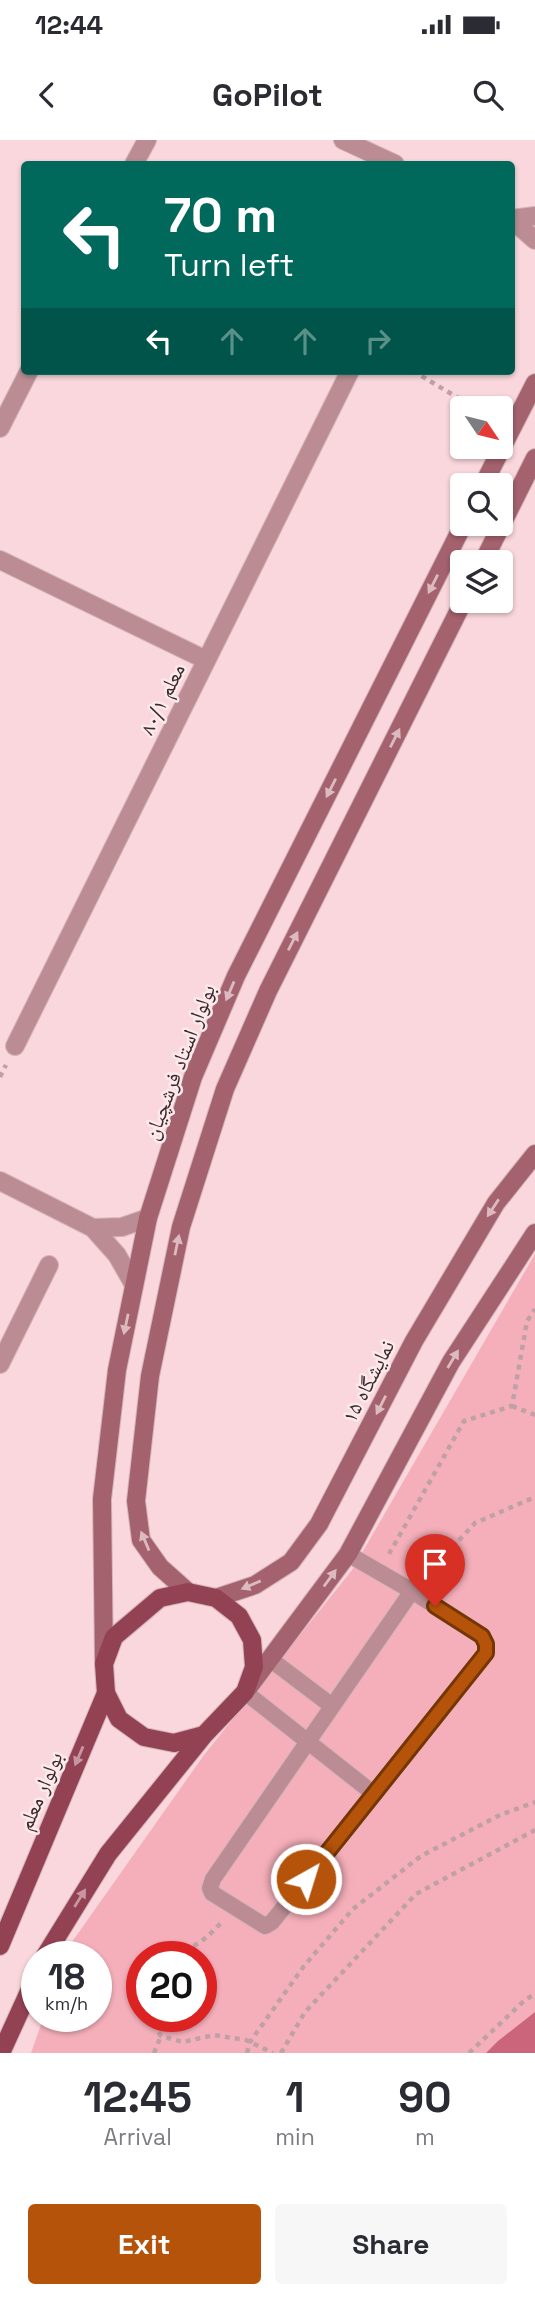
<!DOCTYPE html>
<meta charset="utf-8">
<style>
body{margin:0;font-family:"Space Grotesk","Noto Naskh Arabic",sans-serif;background:#f7f7f7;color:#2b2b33;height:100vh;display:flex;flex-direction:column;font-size:26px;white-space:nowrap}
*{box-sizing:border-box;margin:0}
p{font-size:23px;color:#7c7c81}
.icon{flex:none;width:38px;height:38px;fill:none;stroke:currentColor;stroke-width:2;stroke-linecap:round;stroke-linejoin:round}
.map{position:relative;height:1913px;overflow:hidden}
.sheet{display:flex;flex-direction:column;background:#fff;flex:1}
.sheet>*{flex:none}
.banner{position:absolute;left:21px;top:21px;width:494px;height:214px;border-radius:7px;box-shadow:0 2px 5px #0004;background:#00695c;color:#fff;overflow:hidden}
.needle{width:46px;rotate:125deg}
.fabs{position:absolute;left:450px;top:256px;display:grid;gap:14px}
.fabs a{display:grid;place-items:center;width:63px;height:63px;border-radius:7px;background:#fff;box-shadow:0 2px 5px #0004;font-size:35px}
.speed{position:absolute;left:21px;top:1801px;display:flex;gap:14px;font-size:35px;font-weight:700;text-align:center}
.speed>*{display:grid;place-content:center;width:91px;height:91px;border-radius:50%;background:#fff;box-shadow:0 2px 5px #0004;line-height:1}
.speed small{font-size:18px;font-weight:400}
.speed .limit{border:10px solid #d22;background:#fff;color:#111}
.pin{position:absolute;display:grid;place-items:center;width:60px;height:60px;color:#fff;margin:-72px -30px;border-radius:50% 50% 50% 0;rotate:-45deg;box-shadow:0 0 7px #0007}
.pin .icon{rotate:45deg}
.me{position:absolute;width:77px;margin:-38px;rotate:39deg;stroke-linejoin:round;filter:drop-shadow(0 0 5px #0008)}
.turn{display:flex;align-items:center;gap:24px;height:147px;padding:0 28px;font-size:32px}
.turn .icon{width:91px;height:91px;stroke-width:2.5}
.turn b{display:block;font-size:49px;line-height:60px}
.lanes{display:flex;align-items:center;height:66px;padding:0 28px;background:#0003;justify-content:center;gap:35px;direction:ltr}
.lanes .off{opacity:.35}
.eta{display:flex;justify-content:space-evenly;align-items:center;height:119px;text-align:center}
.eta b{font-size:42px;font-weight:700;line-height:49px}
.action{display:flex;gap:14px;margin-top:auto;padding:14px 28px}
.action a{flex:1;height:80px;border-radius:7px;background:#b45309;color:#fff;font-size:28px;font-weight:700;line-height:80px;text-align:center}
.action a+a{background:#f7f7f7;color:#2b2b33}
.status{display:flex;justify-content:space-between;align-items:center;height:49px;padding:0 35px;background:#fff;direction:ltr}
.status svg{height:19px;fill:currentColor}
header{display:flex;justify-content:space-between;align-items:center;height:91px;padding:0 28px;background:#fff;font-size:32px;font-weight:700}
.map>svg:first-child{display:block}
.green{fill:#f5afba;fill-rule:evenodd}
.water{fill:#ca657b}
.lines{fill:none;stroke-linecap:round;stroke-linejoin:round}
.lane-casing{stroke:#d3b4b9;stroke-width:18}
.street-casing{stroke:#d3b4b9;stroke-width:20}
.secondary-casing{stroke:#d3b4b9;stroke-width:20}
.primary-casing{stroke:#d3b4b9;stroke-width:20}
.path{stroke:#bfa1a5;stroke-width:4.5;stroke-dasharray:5 5;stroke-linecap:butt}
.lane{stroke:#bb8c93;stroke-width:16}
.street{stroke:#bb8c93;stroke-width:18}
.secondary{stroke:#a4626e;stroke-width:18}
.primary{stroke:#934254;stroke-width:18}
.oneway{fill:#ddbabf}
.oneway2{fill:#c796a0}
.route-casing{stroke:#753606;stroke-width:18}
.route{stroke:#b45309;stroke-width:12}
.labels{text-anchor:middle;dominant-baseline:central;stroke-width:5;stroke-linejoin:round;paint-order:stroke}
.street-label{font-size:21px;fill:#39292b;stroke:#fbe9eb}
</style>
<div class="status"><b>12:44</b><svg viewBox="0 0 49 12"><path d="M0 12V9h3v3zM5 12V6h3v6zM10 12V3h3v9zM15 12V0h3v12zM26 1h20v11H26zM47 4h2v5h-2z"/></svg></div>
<header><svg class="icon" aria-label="back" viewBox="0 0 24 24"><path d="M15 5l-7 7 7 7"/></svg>GoPilot<svg class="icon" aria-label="search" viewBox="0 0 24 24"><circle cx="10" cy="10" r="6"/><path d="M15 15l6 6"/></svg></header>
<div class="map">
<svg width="535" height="1913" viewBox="0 0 535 1913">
<rect width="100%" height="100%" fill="#fad7dc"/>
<path class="green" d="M535,1114V1913H31L44,1876H96V1816H64L67,1809L204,1615L352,1430ZM142,1816H201V1876H142Z"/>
<path class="water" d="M535,1872V1913H486L498,1901Z"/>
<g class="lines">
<g class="lane-casing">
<g id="lane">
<path d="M348,1414L412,1451L482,1496L486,1504V1513L272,1782L265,1786L212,1753L210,1748L213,1739L412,1451"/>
<path d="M270,1519L332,1566"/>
<path d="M245,1552L374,1654"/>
</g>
</g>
<g class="street-casing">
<g id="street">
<path d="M343,0L395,24"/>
<path d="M134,24L147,0"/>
<path d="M511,79L535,100"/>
<path d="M511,79L535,76"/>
<path d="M0,288L29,231"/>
<path d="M0,420L206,520"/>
<path d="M15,906L350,231"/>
<path d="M0,1041L93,1088L117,1115L134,1145"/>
<path d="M93,1088L122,1087L148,1078"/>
<path d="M0,1224L49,1125"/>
</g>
</g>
<g class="secondary-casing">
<g id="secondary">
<path d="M483,345L535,243"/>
<path d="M483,422L535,318"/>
<path d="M188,1452L160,1427L141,1400L136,1361L150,1236L181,1087L225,949L268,851L464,460"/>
<path d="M216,1458L255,1445L291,1422L319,1384L414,1201L496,1063L535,1014"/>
<path d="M104,1524L102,1359L117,1230L148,1078L193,937L236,836L464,383"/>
<path d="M249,1547L348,1414L451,1222L535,1093"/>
</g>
</g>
<g class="primary-casing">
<g id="primary">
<path d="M0,1806L106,1553"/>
<path d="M45,1816L108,1714L204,1595L245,1552L254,1527L252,1500L239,1476L216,1458L188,1452L160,1458L114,1497L104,1524L106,1553L119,1579L144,1597L174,1603L204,1595"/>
<path d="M1,1913L37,1834"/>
</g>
</g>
<g class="path">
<path d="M413,231L465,262L468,268"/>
<path d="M0,937L6,925"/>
<path d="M512,1266L535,1275"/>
<path d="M389,1414L464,1281L512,1266L527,1181L535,1169"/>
<path d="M425,1437L475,1383L535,1357"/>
<path d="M155,1816C167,1812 179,1813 189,1808C202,1803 211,1793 221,1783"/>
<path d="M142,1832L136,1842L142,1866"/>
<path d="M147,1876L161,1896L183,1902L214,1895L246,1900L273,1913"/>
<path d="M154,1913L161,1896"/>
<path d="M247,1913L250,1902L304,1826L353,1769L421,1716L500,1675L535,1662"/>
<path d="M281,1913L305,1872L416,1754L535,1690"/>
<path d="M469,1913L525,1860L535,1854"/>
</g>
<use href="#lane" class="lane"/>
<use href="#street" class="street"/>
<use href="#secondary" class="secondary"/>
<use href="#primary" class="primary"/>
</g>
<defs><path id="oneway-solid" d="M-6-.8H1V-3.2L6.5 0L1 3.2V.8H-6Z" transform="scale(1.75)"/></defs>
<g class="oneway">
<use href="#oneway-solid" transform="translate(433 444) rotate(117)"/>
<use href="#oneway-solid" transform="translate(395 598) rotate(-63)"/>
<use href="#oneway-solid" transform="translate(331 648) rotate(117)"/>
<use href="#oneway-solid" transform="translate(293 801) rotate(-63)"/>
<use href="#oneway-solid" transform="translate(230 851) rotate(113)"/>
<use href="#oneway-solid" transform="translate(493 1068) rotate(123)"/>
<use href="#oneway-solid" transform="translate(177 1105) rotate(-78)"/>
<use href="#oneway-solid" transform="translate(126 1184) rotate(102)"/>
<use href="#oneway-solid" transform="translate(453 1219) rotate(-59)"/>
<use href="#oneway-solid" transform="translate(381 1265) rotate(117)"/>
<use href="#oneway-solid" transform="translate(145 1401) rotate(-113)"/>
<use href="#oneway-solid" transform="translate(330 1438) rotate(-54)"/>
<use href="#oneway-solid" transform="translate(251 1445) rotate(157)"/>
</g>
<g class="oneway2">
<use href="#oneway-solid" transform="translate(79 1616) rotate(113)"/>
<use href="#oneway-solid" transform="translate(80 1758) rotate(-58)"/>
</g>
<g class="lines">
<g class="route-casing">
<path id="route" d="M306,1739L486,1513V1504L482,1496L435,1466"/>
</g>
<use href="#route" class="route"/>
</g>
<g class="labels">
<g class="street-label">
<text transform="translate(162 559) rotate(-64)">معلم ۸۰/۱</text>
<text transform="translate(179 922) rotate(-69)">بولوار استاد فرشچیان</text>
<text transform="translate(368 1241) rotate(-63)">نمایشگاه ۱۵</text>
<text transform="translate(40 1651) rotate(-67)">بولوار معلم</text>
</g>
</g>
</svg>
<div class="fabs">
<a><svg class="needle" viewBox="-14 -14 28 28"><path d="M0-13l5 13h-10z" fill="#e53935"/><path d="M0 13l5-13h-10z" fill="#7c7c81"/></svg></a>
<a><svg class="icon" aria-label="search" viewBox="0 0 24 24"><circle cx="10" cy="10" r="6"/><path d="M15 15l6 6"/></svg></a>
<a><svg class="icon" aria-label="layers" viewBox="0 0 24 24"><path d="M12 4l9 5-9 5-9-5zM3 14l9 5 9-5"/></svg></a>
</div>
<div class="speed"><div>18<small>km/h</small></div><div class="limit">20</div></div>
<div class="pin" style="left:435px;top:1466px;background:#d93025"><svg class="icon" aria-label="arrive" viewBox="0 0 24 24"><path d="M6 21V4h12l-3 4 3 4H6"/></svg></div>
<svg class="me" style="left:306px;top:1739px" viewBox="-20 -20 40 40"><circle r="17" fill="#b45309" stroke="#fff" stroke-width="3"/><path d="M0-11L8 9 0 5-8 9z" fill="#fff"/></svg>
<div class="banner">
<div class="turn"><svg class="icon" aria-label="left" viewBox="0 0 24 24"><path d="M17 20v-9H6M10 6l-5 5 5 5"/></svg><div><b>70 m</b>Turn left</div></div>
<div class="lanes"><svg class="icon" aria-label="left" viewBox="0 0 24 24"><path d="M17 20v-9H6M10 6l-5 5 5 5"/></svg><svg class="icon off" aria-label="ahead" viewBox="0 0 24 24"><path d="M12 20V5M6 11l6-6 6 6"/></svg><svg class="icon off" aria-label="ahead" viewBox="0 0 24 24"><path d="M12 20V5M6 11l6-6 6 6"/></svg><svg class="icon off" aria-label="right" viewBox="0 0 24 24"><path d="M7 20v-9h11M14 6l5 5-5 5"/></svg></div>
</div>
</div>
<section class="sheet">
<div class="eta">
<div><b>12:45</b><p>Arrival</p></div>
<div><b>1</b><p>min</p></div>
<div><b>90</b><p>m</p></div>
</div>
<div class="action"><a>Exit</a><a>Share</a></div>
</section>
